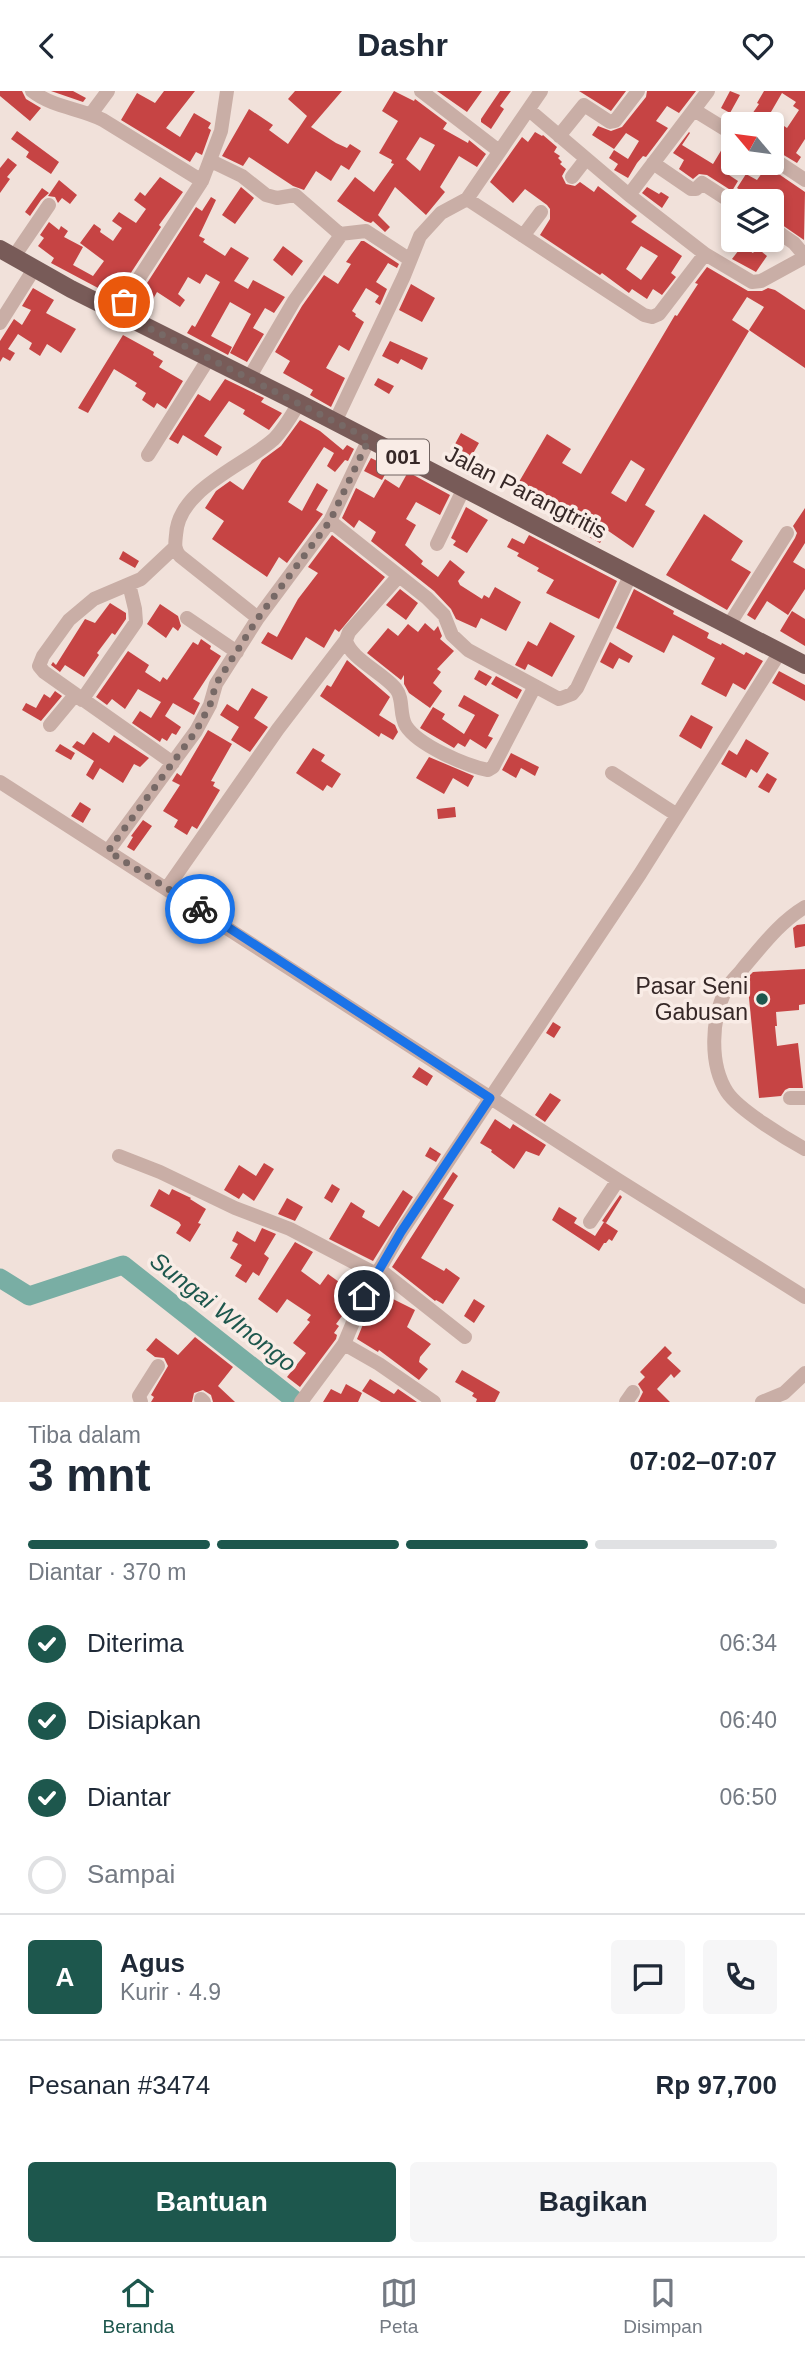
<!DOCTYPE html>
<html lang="id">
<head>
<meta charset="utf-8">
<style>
  body { margin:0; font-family:Arial,sans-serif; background:#f6f6f7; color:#1f2937; height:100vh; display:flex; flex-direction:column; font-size:26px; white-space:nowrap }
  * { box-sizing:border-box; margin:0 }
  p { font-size:23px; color:#747a83 }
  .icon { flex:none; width:38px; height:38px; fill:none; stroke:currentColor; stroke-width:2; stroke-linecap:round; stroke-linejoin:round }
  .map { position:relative; height:1311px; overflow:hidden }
  .drawer { display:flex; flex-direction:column; background:#fff; flex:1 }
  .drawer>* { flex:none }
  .needle { width:46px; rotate:299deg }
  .fabs { position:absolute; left:721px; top:21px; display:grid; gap:14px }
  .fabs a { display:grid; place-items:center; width:63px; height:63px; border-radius:7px; background:#fff; box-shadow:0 4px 10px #0003; font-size:35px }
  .pin { position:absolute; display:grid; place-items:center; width:60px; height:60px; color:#fff; margin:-30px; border:4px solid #fff; border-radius:50%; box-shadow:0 2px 7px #0007 }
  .courier { position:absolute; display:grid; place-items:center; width:70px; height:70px; margin:-35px; border:5px solid #1a73e8; border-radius:50%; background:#fff; color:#222; box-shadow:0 2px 9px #0007 }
  .summary em { font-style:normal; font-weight:700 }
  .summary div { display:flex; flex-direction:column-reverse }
  .summary { display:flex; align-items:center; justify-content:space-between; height:119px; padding:0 28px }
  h1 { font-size:46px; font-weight:700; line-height:52px }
  .bar { display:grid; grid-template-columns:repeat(4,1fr); gap:10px 7px; align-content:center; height:84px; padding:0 28px }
  .bar i { height:9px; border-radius:5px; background:#e0e1e3 }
  .bar .selected { background:#1d574d }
  .bar p { grid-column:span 4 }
  .line { display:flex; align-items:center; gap:18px; padding:0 28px; border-top:2px solid #e0e1e3 }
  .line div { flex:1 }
  .round { display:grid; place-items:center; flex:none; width:74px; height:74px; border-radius:7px; background:#f6f6f7 }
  ol { padding:0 28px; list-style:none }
  li { display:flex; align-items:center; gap:21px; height:77px }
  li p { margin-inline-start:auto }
  li .icon { padding:7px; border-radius:50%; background:#1d574d; color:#fff; stroke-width:4 }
  li:last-child { color:#747a83 }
  li i { width:38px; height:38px; border:4px solid #e0e1e3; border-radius:50% }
  .cta { display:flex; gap:14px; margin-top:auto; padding:14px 28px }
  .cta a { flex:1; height:80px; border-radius:7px; background:#1d574d; color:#fff; font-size:28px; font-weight:700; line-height:80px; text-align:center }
  .cta a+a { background:#f6f6f7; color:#1f2937 }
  header { display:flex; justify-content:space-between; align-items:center; height:91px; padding:0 28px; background:#fff; font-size:32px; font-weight:700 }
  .dock { display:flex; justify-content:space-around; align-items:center; height:98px; border-top:2px solid #e0e1e3; background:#fff; font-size:19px; color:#747a83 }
  .dock a { display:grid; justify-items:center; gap:4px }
  .dock .selected { color:#1d574d }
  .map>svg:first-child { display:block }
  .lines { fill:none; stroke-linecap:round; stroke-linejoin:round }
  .river { stroke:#79aea4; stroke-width:19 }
  .building { fill:#c64444; fill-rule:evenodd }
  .minor { stroke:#c9aea6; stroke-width:14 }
  .major { stroke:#785b58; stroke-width:18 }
  .done { stroke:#776966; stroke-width:7; stroke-dasharray:0 12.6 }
  .route { stroke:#1a73e8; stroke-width:9 }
  .poi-dot { fill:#1d574d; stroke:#f9ece6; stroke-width:2.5 }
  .labels { text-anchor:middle; stroke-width:7; stroke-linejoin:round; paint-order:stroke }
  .shield { fill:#f9ece6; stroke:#706360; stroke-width:2 }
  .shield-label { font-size:21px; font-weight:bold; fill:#362827 }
  .street-label { font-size:23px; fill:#362827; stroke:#f9ece6 }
  .poi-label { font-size:23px; fill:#362827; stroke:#f9ece6; text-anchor:end }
  .water-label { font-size:24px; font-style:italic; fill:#1d574d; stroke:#f9ece6 }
</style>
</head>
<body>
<header><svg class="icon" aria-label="back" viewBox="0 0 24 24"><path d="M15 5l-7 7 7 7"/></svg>Dashr<svg class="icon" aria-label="heart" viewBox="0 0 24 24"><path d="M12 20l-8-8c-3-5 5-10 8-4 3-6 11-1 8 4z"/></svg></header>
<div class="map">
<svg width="805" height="1311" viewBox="0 0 805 1311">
  <rect width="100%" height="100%" fill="#f1e1da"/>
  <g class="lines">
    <path class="river" d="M0 1187 29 1205 123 1174 297 1311"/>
  </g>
  <path class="building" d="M0 0H22L26 8 41 17 30 30 0 5Z
    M51 0H73L86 7 83 11Z
    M164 0H195L166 37 180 46 194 22 211 32 208 37 211 39 202 64 196 61 190 71 121 29 137 2 155 12Z
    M295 0H342L311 36 336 52 347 57 350 53 361 60 349 79 341 74 331 90 316 80 304 99 293 95 249 66 243 75 222 65 249 18 273 34 269 39 288 53 307 25 288 8Z
    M394 0 414 10 415 8 447 32 443 38 468 52 469 49 486 63 477 76 459 65 440 96 445 101 426 124 395 96 378 124 390 136 385 141 373 130 371 132 365 130 337 110 355 86 374 101 394 73 391 72 392 69 379 62 398 30 382 20ZM420 46 435 54 420 80 406 68Z
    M437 0H482L467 21Z
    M500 0H511L500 15 504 18 491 38 481 31V28Z
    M579 0H626L611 20Z
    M647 0H696L679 22 667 15 656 30 668 37 646 66 643 65 637 72 628 87 614 79 618 73 609 67 614 59 628 68 639 50 626 42 614 58 592 44 598 35 611 40 622 36 646 6Z
    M730 0 740 4 730 22 721 17Z
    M764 0H805V48L796 62 801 66 797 72 772 57V45L781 33 787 37 799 19 793 15 796 11 782 2 764 33H745L759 13 757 12Z
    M17 40 59 71 51 83 26 66 29 61 11 48Z
    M535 41 542 45 543 44 557 56 554 61 560 65 558 67 562 71 560 73 566 78 562 85 566 93 575 95 580 91 594 101 598 95 637 125 631 131 682 165 671 182 676 186 662 204 653 198 647 208 632 198 629 202 602 182 600 184 540 144 550 128V118L547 114 525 98 513 112 490 91 522 46 528 51ZM641 155 658 165 641 189 626 178Z
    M689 41 690 42 682 54 713 73 725 53 733 57V69L726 82 738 90 732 100 707 84 699 83 693 88 679 78 684 69 673 62Z
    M8 67 17 74 7 86 10 88 0 102V77Z
    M767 75 805 101 804 149 772 127V110H758L737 97 746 83 757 89Z
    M160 86 183 101 159 134 161 136 115 206 51 172 54 167 38 155 44 147 40 144 49 131 59 139 61 135 68 140 64 146 83 156 73 174 93 185 104 170 80 152 94 133 101 138 100 141 113 150 122 137 112 130 119 121 136 132 146 118 134 109 140 101 145 105Z
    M59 89 77 104 70 113 62 107 58 112 55 106 48 105Z
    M241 96 254 107 235 133 222 124Z
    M647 96 659 103 661 101 669 106 662 117 642 102Z
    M42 97 49 102 41 109 30 125 25 121Z
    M211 106 216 109 199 145 205 148 203 151 225 165 231 156 249 167 234 190 248 198 253 189 285 206 274 222 265 217 253 237 264 243 247 271 230 262 251 223 230 211 211 245 232 256 228 264 187 242 192 234 195 236 220 191 206 183 200 193 188 186 178 203 185 209 180 216 157 201 152 210 140 203 196 116 202 120Z
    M361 150H364L399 173 397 177 388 172 376 191 387 198 380 214 375 211 379 205 366 197 352 220 356 223 355 225 364 231 349 260 339 254 326 277 345 287 331 316 310 304 313 299 283 282 290 270 275 261 302 215 324 184 338 193 351 173 346 171Z
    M283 155 303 170 292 185 273 169Z
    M742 155 753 162 757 157 767 165 756 181 732 168Z
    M707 176 748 200H762L768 197 775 199 805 219V277L749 239 764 216 747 206 732 229 749 240 645 414 655 420 633 457 607 439 600 452 555 427 556 425 540 415 542 412 516 396 547 343 571 358 562 372 581 383 675 224 677 225 698 193 695 192ZM631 369 645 378 626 411 611 402Z
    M411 193 435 207 422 231 399 219Z
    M33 197 54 209 46 222 76 238 61 262 47 253 40 265 29 258 32 252 18 243 8 258 15 262 10 270 3 266 0 271V250L14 228 22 234 31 219 22 215Z
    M123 244 154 261 153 264 163 270 159 276 183 290 166 318 157 312 154 317 142 309 146 302 135 295 137 292 114 278 88 322 78 317Z
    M390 250 428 267 422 279 401 268 398 273 382 265Z
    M378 287 394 295 389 303 374 294Z
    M225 288 264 307 261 311 282 322 269 339 243 323 245 319 229 310 204 345 222 356 217 365 183 344 178 353 169 348 198 303 210 310Z
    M300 329 320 340 343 359 347 354 354 358 348 370 345 369 335 381 327 375 334 362 324 356 288 411 302 420 317 392 328 399 316 419 323 423 287 472 279 466 267 486 212 448 224 430 205 417 216 400 230 390 243 399 262 369 281 355Z
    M461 342 479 352 471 366 460 359 462 356 455 353Z
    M371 367 389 376 382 389 364 380Z
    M408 381 450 404 440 424 416 411 406 428 416 434 405 454 423 470 421 473 438 486 450 469 465 481 458 490 460 494 482 508 484 504 489 507 495 496 521 511 506 540 481 527 476 537 456 528 451 518 434 500 371 450 376 441 359 429 354 437 342 427 356 397 374 407 385 388 399 397Z
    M466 416 488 429 467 462 453 454 456 450 451 447Z
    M805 417V452L793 471 805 478V498L788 524 767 510 755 529 747 524 795 447 797 442 793 435Z
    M704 423 743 450 731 469 751 481 727 519 666 484Z
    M332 444 385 486 339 541 335 538 324 557 306 546 292 569 261 552 268 541 277 546 298 508 318 482 308 476Z
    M529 444 617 490 599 528 546 502 554 489 537 480 539 477 517 465 519 462 507 456 512 447 524 453Z
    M123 460 139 470 135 477 119 468Z
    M400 498 418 512 406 529 386 514Z
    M634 498 674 520 673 523 709 542 707 547 721 554 722 552 744 564 746 561 763 570 745 599 733 592 726 606 701 593 715 567 673 544 664 562 616 537Z
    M110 512 126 522V528L115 544 112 542 97 562 99 564 84 586 65 574 60 581 51 574 53 571 56 574 85 528 95 532Z
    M160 513 178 525 181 535 178 540 173 536 166 547 147 533Z
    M792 520 805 528V555L780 540Z
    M550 531 575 545 552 586 528 573 525 579 515 574 528 550 537 555Z
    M425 532 434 540 438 535 442 545 440 548 454 560 437 578 441 581 433 592 442 600 430 617 409 602 404 593V584L401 589 367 562 388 537 398 545 408 533 418 541Z
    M201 548 211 555 210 558 221 565 193 608 200 612 194 624 173 612 165 625 181 636 176 644 172 642 167 650 162 647 160 651 132 632 140 620 151 627 161 611 138 598 125 618 112 608 107 614 96 606 128 560 149 574 145 581 160 591 163 586 167 589 193 551 198 554Z
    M610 551 633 565 629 572 619 567 613 578 600 571Z
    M347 569 390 606 379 624 395 634 398 641 393 649 381 642 379 646 320 605 327 594 331 596Z
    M479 579 492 586 486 595 474 588Z
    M779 580 805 594V610L772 592Z
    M496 585 522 599 517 608 491 593Z
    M252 597 268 606 254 627 268 636 250 661 231 649 239 636 220 624 227 613 238 620Z
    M55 600 62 605 41 630 22 619 26 612 36 617 44 603 50 607Z
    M464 604 499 624 488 645 493 647 486 658 470 648 465 656 458 652 454 657 420 637 433 616 445 623 442 628 464 643 475 624 458 615Z
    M691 624 713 636 701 658 679 645Z
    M208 639 232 653 211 690 215 691 213 695 220 699 197 738 192 735 187 744 174 736 178 729 163 720 180 694 172 690 177 682 181 685Z
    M93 641 109 652 114 644 149 667 140 676 134 673 123 692 100 677 93 689 86 684 94 670 72 656 77 650 84 654Z
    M746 648 769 662 757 682 751 678 746 687 721 673 729 659 737 664Z
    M60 653 75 662 71 669 55 660Z
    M313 657 325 664 321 670 341 683 332 697 327 694 323 700 296 682Z
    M511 662 539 676 535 685 521 677 516 687 502 679Z
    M429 666 474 685 468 696 453 687 444 703 416 687Z
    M767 682 777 688 769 702 758 696Z
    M80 711 91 718 83 732 71 725Z
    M455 716 456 726 438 728 437 718Z
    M143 729 152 735 134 760 127 756 133 746 131 745Z
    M805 833V855L795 857 793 837 797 834Z
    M805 878V913L799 914V919L776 921 777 935H775L777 955 798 952 803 997H789L785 999 781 1005 759 1007 747 887 753 881Z
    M553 931 561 936 554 947 546 942Z
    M419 976 433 985 427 995 412 986Z
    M550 1002 561 1009 545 1031 535 1024Z
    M495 1028 510 1038 513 1033 546 1054 539 1065 526 1060 514 1078 491 1061 492 1059 480 1052Z
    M430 1056 441 1063 436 1071 425 1065Z
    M264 1072 274 1078 254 1110 243 1102 239 1108 224 1099 239 1074 256 1085Z
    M453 1081 458 1085 443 1108 454 1114 421 1167 444 1180 446 1177 460 1187 443 1213 436 1209 435 1210 392 1176Z
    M332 1093 340 1098 332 1112 324 1107Z
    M159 1098 169 1104 172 1098 191 1107 190 1108 206 1118 198 1132 201 1133 190 1151 176 1142 181 1134 179 1131 150 1115Z
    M403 1099 413 1106 373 1170 329 1148 351 1111 365 1120 362 1126 379 1136Z
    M620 1104 622 1106 606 1132 602 1130Z
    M287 1107 303 1116 295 1130 278 1123Z
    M559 1116 577 1127 574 1132 595 1145 604 1131 618 1140 612 1150 609 1148 606 1152H604L599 1160 552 1129Z
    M262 1137 276 1143 264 1163 269 1167 259 1185 253 1181 246 1192 235 1185 242 1174 230 1167 238 1153 232 1150 237 1140 255 1151Z
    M295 1151 313 1161 301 1180 320 1194 328 1183 346 1196 354 1182 363 1187 341 1218 345 1221 336 1233 339 1235 334 1242 337 1244 336 1248 300 1296 287 1286 306 1262 293 1252 310 1231 307 1229 311 1224 287 1208 277 1222 258 1208Z
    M382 1193 391 1200 387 1205 415 1219 407 1236 431 1253 420 1266 419 1271 428 1278 419 1289 379 1259 378 1261 357 1248 373 1209Z
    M474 1208 485 1215 474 1232 464 1225Z
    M195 1246 233 1276 218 1295 235 1311H213L211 1304 203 1299 194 1302 192 1311H151L154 1306 151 1304 168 1275 164 1267 155 1266 146 1259 156 1247 178 1264Z
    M665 1255 672 1262 667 1267 681 1280 674 1287 671 1283 657 1298 670 1311H638L643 1301 638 1293 645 1286 640 1281Z
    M462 1279 500 1301 495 1311H476L477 1308 472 1305 474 1302 455 1291Z
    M370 1288 394 1303 398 1298 417 1311H381L362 1300Z
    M346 1293 362 1302 358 1311H323L331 1298 341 1303Z"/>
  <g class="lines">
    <path class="minor" d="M32 0C54 17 80 17 103 29L202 90
      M421 0 499 60
      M529 19 629 104 708 0
      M694 19 733 43
      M91 23 108 0
      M559 45 584 14 610 31 615 30 638 0
      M772 67 805 89
      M211 70 242 85 266 104 277 107 295 104 341 144 294 210 249 287
      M653 72 691 98H696L702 92 733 112
      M572 86 586 68
      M629 104 705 163 752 191 761 190 805 166
      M467 108 644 224 652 226 659 223 705 163
      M772 137 794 152 805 165
      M340 143 366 140 409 168
      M523 145 541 121
      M13 167 49 114
      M117 221 202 90 221 40 227 0
      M0 232 34 178
      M335 331 404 185 420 145 441 122 467 108 541 0
      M148 364 209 267
      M330 430 427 507 444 524 452 544 468 559 559 608 572 603 577 597 631 483
      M437 453 464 397
      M398 486 349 541 346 549C349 567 385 583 396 598 404 608 399 624 406 635 418 654 466 675 488 679L493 676 535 595
      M187 527 237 561
      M258 527 180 465C174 458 175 453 176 444 178 398 244 375 274 348 284 338 292 324 299 312
      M729 534 787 442
      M82 609 136 531 135 518 129 493
      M50 634 75 604
      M173 672 44 581 39 575 43 565 69 529 94 508 141 488 175 456
      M612 682 677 724
      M0 691 618 1089 805 1206
      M108 760 196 640 210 614 216 593 258 527 330 430 369 348
      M167 797 278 638 346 549
      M805 816C780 831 763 854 744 876 739 883 731 890 727 897 711 926 709 973 727 1001 739 1019 785 1047 805 1058
      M790 1007H805
      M119 1065 160 1081 235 1117 290 1138 376 1183
      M590 1131 618 1089
      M379 1178 465 1246
      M344 1253 379 1273 434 1311
      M201 1308 204 1311
      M141 1311 139 1305 158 1275
      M301 1311 344 1253 364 1205 401 1141 640 783 780 561
      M626 1311 633 1301
      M762 1311 784 1302 805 1282"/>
    <path class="major" d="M0 158 71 198 299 312 805 574"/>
  </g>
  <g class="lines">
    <path class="done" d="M124 211 117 221 369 348 330 430 258 527 216 593 210 614 196 640 108 760 200 818"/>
    <path class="route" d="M200 818 490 1007 401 1141 364 1205"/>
  </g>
  <circle class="poi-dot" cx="762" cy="908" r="7"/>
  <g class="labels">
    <rect class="shield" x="377" y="348.5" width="52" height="35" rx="5"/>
    <g class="shield-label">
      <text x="403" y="373">001</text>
    </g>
    <g class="street-label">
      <text transform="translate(526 401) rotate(27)" y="8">Jalan Parangtritis</text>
    </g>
    <g class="poi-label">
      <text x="748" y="903">Pasar Seni<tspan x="748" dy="26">Gabusan</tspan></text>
    </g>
    <g class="water-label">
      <text transform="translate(223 1221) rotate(38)" y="8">Sungai WInongo</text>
    </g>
  </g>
</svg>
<div class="fabs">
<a><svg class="needle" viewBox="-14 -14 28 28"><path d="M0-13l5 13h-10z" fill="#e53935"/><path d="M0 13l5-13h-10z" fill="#747a83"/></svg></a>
<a><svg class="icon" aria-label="layers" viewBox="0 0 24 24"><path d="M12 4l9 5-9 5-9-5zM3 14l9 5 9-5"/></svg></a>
</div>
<div class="pin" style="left:124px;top:211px;background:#ea580c"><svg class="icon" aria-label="bag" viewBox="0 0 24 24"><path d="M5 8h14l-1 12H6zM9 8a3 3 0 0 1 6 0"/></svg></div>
<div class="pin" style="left:364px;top:1205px;background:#1f2937"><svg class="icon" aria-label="home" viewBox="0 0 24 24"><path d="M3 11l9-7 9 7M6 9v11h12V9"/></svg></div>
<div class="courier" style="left:200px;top:818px"><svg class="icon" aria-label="bike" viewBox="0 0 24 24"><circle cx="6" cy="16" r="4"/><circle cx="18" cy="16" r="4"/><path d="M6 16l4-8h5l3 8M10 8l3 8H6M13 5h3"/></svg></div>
</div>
<section class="drawer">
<div class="summary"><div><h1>3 mnt</h1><p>Tiba dalam</p></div><em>07:02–07:07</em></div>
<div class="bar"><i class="selected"></i><i class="selected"></i><i class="selected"></i><i></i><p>Diantar · 370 m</p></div>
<ol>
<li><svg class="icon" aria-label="check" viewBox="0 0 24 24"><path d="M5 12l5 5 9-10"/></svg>Diterima<p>06:34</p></li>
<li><svg class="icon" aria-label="check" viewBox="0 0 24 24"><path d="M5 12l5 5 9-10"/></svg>Disiapkan<p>06:40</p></li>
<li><svg class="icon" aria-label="check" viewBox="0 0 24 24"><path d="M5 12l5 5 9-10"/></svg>Diantar<p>06:50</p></li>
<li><i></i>Sampai</li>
</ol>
<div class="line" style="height:126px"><b class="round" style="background:#1d574d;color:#fff">A</b><div><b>Agus</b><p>Kurir · 4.9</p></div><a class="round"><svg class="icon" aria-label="chat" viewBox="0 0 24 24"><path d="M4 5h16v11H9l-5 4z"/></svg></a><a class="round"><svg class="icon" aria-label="phone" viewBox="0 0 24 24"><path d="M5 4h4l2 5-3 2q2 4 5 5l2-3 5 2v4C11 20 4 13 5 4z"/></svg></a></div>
<div class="line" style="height:91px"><div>Pesanan #3474</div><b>Rp 97,700</b></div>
<div class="cta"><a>Bantuan</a><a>Bagikan</a></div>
</section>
<nav class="dock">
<a class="selected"><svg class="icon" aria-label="home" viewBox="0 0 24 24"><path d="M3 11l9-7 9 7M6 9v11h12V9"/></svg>Beranda</a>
<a><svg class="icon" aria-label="map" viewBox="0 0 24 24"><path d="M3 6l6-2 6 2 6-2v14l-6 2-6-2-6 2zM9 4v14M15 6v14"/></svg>Peta</a>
<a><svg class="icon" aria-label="saved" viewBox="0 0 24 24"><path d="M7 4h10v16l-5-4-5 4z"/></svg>Disimpan</a>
</nav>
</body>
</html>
